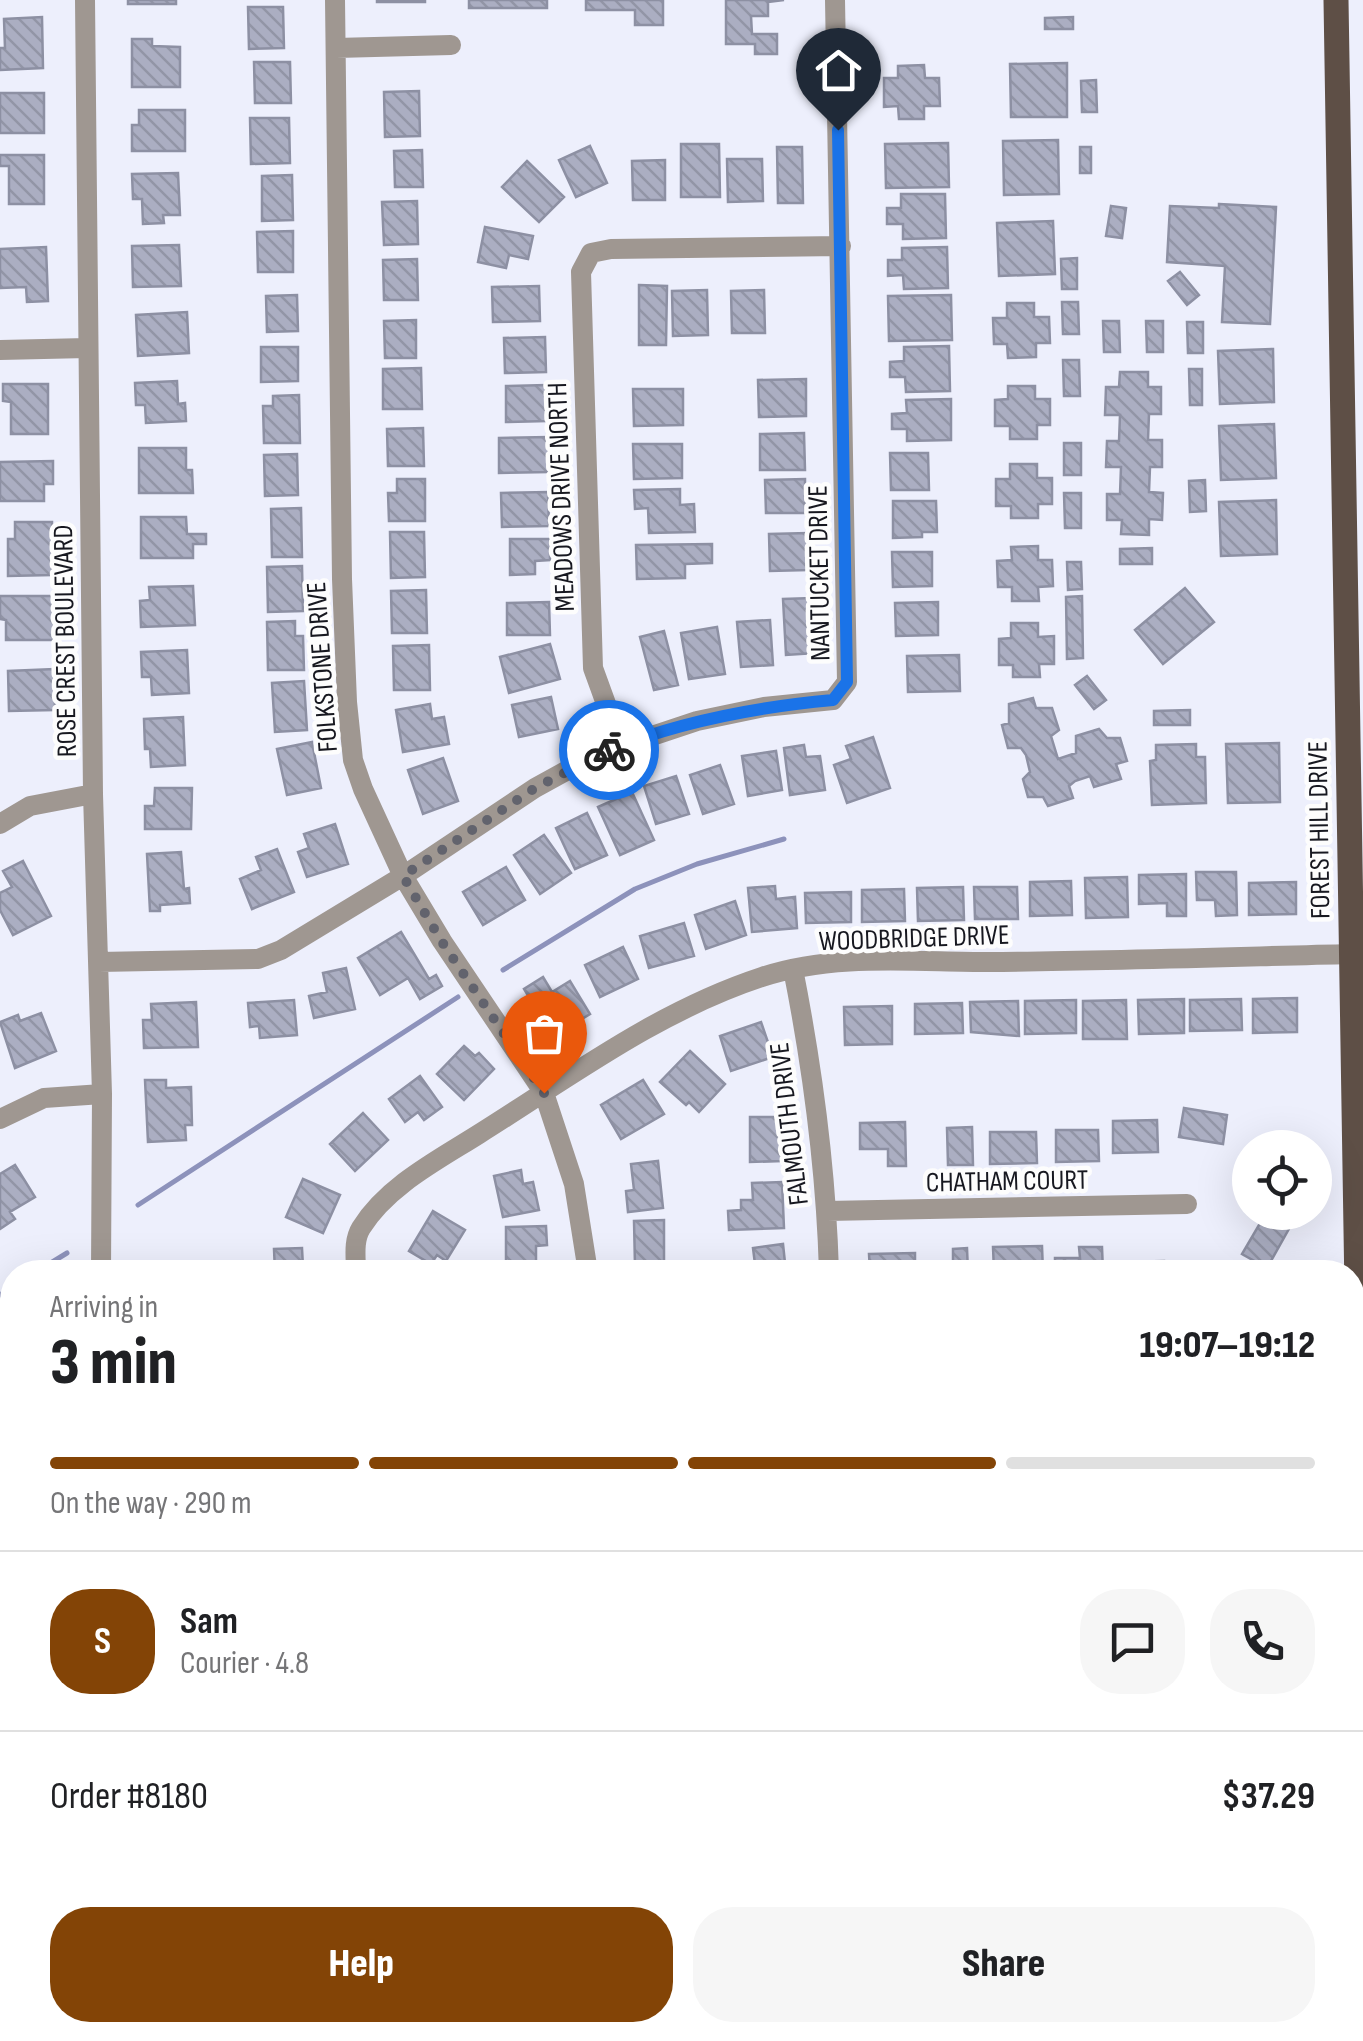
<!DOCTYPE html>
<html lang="en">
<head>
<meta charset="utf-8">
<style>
  body { margin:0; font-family:"Sofia Sans Condensed",sans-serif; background:#f6f6f6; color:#202124; height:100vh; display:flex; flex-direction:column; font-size:38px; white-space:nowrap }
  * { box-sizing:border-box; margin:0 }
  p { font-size:32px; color:#757577 }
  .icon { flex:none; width:55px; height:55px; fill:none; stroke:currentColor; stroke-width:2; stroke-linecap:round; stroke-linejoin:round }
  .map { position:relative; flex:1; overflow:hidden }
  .side { position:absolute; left:0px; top:1260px; width:1365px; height:782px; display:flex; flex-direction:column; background:#fff; border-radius:40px 40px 0 0; box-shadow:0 10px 40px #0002 }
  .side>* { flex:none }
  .buttons { position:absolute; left:1232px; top:1130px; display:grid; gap:20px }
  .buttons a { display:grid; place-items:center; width:100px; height:100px; border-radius:50%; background:#fff; box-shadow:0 10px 40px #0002; font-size:50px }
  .pin { position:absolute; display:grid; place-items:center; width:85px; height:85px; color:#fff; margin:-102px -42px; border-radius:50% 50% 50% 0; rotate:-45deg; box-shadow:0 0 10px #0007 }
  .pin .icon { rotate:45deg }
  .courier { position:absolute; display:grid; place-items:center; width:100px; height:100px; margin:-50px; border:8px solid #1a73e8; border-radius:50%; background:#fff; color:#222; box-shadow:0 2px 12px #0007 }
  .head em { font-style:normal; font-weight:800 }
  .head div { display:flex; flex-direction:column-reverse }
  .head { display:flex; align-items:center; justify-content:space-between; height:170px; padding:0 50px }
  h1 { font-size:65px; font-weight:800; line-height:75px }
  .bar { display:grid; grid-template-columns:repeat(4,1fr); gap:15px 10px; align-content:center; height:120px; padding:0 50px }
  .bar i { height:12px; border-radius:8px; background:#e0e0e0 }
  .bar .active { background:#834406 }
  .bar p { grid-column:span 4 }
  .line { display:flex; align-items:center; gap:25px; padding:0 50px; border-top:2px solid #e0e0e0 }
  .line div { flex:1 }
  .round { display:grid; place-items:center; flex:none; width:105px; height:105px; border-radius:40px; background:#f6f6f6 }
  .action { display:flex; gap:20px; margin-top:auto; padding:20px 50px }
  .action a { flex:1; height:115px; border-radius:40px; background:#834406; color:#fff; font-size:40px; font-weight:800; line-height:115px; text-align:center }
  .action a+a { background:#f6f6f6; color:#202124 }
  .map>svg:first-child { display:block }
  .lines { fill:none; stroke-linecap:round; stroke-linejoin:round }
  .stream { stroke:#8d92bb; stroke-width:5 }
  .building { fill:url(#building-back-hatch); stroke:#8d90a3; stroke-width:2.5 }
  .minor { stroke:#9f9791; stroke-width:20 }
  .major { stroke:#5e4f46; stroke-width:25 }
  .done { stroke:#62636d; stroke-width:10; stroke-dasharray:0 18 }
  .route { stroke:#1a73e8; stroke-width:12 }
  .labels { text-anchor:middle; stroke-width:9; stroke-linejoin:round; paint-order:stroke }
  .street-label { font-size:28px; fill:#171820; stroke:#fdfdfd }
</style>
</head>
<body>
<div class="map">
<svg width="1363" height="2041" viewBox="0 0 1363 2041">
  <defs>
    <pattern id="building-back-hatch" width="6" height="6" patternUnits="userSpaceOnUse" patternTransform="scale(2.5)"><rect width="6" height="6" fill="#abaec2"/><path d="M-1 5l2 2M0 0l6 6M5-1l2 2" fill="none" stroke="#9295a6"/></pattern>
  </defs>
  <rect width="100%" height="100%" fill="#edeffc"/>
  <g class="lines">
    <path class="stream" d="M503 970 635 889 697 864 784 839
      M138 1205 458 997
      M36 1272 67 1253
      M0 1295 12 1287"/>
  </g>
  <path class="building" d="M128 0H176V4H128Z
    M377 0H425V2H377Z
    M469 0H547V8H469Z
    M586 0H663V25H635V10H586Z
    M726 0H784L768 2V16H751L752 34H777V54H755V44H726Z
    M248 7H283L284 48 249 49Z
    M42 17 43 68 0 70V48H5L4 19Z
    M1073 17V29H1045V18Z
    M132 39H152V46L180 47V87H132Z
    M254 62H290L291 103H255Z
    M1067 63V117H1011L1010 64Z
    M924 65 925 78H939L940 106H924V119H899L898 106 884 107V78H898V66Z
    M1096 80 1097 112H1082L1081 81Z
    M419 91 420 136 385 137 384 92Z
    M0 93H44V133H0Z
    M139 110H185V151H132V125H139Z
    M250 118H289L290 163 251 164Z
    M1058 140 1059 194 1004 195 1003 141Z
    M948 143 949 187 886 188 885 144Z
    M681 144H719L720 197H681Z
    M590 146 607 183 576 197 559 160Z
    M777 147H802L803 203H778Z
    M1080 147H1091V173H1080Z
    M422 150 423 187H395L394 151Z
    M0 155H44V204H9V166H0Z
    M727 159H762L763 201 728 202Z
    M665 160V200H633L632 161Z
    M527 161 564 197 539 222 502 187Z
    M178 173 180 215H163L164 223 143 224 142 199H133L132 174Z
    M292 175 293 220 262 221V176Z
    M901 194H945L946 238 903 239V224H887V208H901Z
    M417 201 418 244 384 245 382 202Z
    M1219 204 1276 207 1270 324 1222 322 1225 266 1167 262 1170 206 1219 208Z
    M1111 206 1126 208 1122 238 1106 236Z
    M1053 221 1055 274 999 276 997 223Z
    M485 227 533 236 528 259 509 255 506 268 478 262Z
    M293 231V272H258L257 232Z
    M179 245 181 286 133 287 132 246Z
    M46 247 48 301 27 302 26 287 0 288V249Z
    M947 247 948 288 904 289 903 275 888 276V260H902V248Z
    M1077 258V289H1062L1061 259Z
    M417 259 418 300H384L383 260Z
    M1180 272 1199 295 1187 305 1168 281Z
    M639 285 667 286 666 345H639Z
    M539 286 540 321 493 322 492 287Z
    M707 290 708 335 673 336 672 291Z
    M764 290 765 333H732L731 291Z
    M297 295 298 331 267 332 266 296Z
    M951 295 952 340 889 341 888 296Z
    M1062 302H1078L1079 334H1063Z
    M1007 303H1034V317H1049L1050 343H1036V357L1008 358 1007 344H994L993 318H1007Z
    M187 312 189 353 138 356 136 315Z
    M416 320V358H385L384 321Z
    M1103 321H1119L1120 352H1104Z
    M1146 321H1163V352H1147Z
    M1187 322H1203V353H1188Z
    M545 337 546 372 505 373 504 338Z
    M949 346 950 391 906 392 905 377H890V362L904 361V347Z
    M261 347H298V381L261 382Z
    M1273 349 1274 402 1220 404 1218 351Z
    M1063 360H1079L1080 396H1064Z
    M421 368 422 409H383V369Z
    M1189 369H1202V405H1190Z
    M1120 372H1148V387H1161V414H1149L1148 440H1162V467H1150L1149 492 1163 493 1162 520 1149 519V535L1121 534 1122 520H1107V494H1120L1121 467H1106L1107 441H1119L1120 415H1105L1106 387H1119Z
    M806 379V416L759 417 758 380Z
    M177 381 178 404 185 403 186 421 146 423 145 405H136L135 383Z
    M3 384H48V434H11V402L3 401Z
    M546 385 547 421 506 422V386Z
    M1008 386H1035V399H1050V425H1037V439H1010V426H995V400L1008 399Z
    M633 389H683V425L634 426Z
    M299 395 300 443H264L263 406H273V396Z
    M951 399V440L907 441V429H892V414L907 413 906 400Z
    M1274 424 1276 478 1221 480 1219 426Z
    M423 428 424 466H388L387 429Z
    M804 433 805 470H760V434Z
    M548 437 549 472 499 473V438Z
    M1064 443H1081V475H1064Z
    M633 444H682V478L634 479Z
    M139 448H186V470H192L193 493H139Z
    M890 453H928L929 490H891Z
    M297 454 298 495 265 496 264 455Z
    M53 461V484H44V501H0V462Z
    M1010 464H1037V478H1052V504H1038V518H1011V506H996V479H1010Z
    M397 479H425V521H389L388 493H397Z
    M805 479V513H766L765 480Z
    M1205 480 1206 511 1190 512 1189 481Z
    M680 489V505L694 504 695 532 649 533 648 508 635 509 634 490Z
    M548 492 549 526 502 527 501 493Z
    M1064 493H1081V528H1065Z
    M1276 500 1277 554 1221 556 1219 502Z
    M893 501H936L937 532H922V537L893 538Z
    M301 508 302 557H272L271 509Z
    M141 517H186L187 534H206V544H193V558H141Z
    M15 522H52V575L8 576V539H15Z
    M390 532H424L425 577 391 578Z
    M808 533V570L770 571 769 534Z
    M510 539H550V560L535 561V574L510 575Z
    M712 544V563L685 564V578L637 579 636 545Z
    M1038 546V560H1052L1053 586 1038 587 1039 601H1012V587H998L997 561 1012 560 1011 547Z
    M1152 548V564H1120V549Z
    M892 552H932V586L893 587Z
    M1067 562H1081L1082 589 1068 590Z
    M302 566 303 611 268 612 267 567Z
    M193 586 195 625 141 627 140 601 150 600 149 587Z
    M1185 588 1214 622 1163 664 1135 630Z
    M426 590 427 633H392L391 591Z
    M0 596H55V640H6V620L0 619Z
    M1082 596 1083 658 1067 659 1066 597Z
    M812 598 815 653 786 655 783 599Z
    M549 602 550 635H507V603Z
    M938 602V635L896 636 895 603Z
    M770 620 773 665 741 667 737 622Z
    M295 621V636H303L304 670H268L267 622Z
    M1011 623H1038V637L1054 636V664H1039L1040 677H1013V665H999V639L1011 638Z
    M717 627 725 674 689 679 681 633Z
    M664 631 678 685 654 690 640 637Z
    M550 644 560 679 509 693 500 657Z
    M429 645 430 690H394L393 646Z
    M187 650 189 693 152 695 151 677H142L141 652Z
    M959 655 960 691 908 692 907 656Z
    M54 669 55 710 9 711 8 671Z
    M1087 676 1106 700 1094 709 1075 685Z
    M304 681 307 730 275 732 272 683Z
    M551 697 558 729 519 737 512 705Z
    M1033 698 1036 708H1052L1059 730 1051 736 1058 759 1076 753V736L1099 729 1107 738H1120L1127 761 1116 764 1121 779 1094 787 1090 776 1075 781 1069 786 1073 798 1048 806 1043 797H1028L1023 779 1030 772 1026 755 1021 748H1008L1002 725 1009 723V704Z
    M430 704 432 719 444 717 449 744 403 752 396 710Z
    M1190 710V725H1154V711Z
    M183 717 185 765 151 767 150 749H145L144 719Z
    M873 737 890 788 847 803 834 765 851 759 846 746Z
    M312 742 321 788 287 795 277 749Z
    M1279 743 1280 802 1228 803 1226 744Z
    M1196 744V757H1205L1206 803 1152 805 1150 761 1156 760V745Z
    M804 745 806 757 820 756 825 790 790 795 784 748Z
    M776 751 782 790 748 796 742 756Z
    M443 758 458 801 423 814 408 770Z
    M720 765 734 804 703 814 690 775Z
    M676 776 689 814 656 824 644 786Z
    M155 788H192L191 829H145V806H154Z
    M632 792 654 840 620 855 598 807Z
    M587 813 607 855 575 869 556 828Z
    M335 824 348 864 307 877 298 852 309 848 304 834Z
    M544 835 571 873 540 894 514 855Z
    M277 849 294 892 252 909 240 879 261 870 256 857Z
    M181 852 184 889 189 888 190 903 160 905V911H150L147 854Z
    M23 861 51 916 13 935 0 910V893L12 887 3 871Z
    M506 867 525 900 483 925 463 892Z
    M1196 872H1236L1237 915 1216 916 1215 900H1197Z
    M1186 874V916H1167V903L1139 904V875Z
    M1127 877 1128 917 1086 918 1085 878Z
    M1071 881 1072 915 1030 916V882Z
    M1296 882V914L1249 915V883Z
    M775 886 776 899 795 897 797 928 752 932 748 888Z
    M963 887 964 920 918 921 917 888Z
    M974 887H1017L1018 919H975Z
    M904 889 905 921 862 922V890Z
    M851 892V922L806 923 805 893Z
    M735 901 746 935 706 949 695 915Z
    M684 923 694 956 649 968 640 936Z
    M401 932 429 979 436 975 442 986 420 999 408 978 380 995 358 958Z
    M623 947 638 979 600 997 585 965Z
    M346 968 355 1009 314 1018 309 996 327 992 323 973Z
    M543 977 552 992 570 981 590 1014 553 1037 524 989Z
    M1297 998V1032L1253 1033V999Z
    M1184 999V1033L1139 1034 1138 1000Z
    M1241 999 1242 1030 1190 1031V1000Z
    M294 1000 297 1035 260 1038 259 1026 250 1027 248 1003Z
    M1076 1000V1033L1025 1034V1001Z
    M1126 1000 1127 1039H1083V1001Z
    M1018 1001 1019 1036 971 1032 970 1002Z
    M196 1002 198 1047 144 1048 143 1020H152L151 1004Z
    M962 1003 963 1033 915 1034V1004Z
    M892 1006V1044L845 1045 844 1007Z
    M41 1013 56 1051 15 1068 0 1022 18 1015 20 1021Z
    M761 1022 773 1057 731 1071 720 1036Z
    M464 1046 475 1056 479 1053 494 1069 464 1100 437 1074Z
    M690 1051 725 1084 699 1112 689 1102 686 1105 660 1082Z
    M420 1076 442 1107 424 1120 418 1112 405 1122 389 1099Z
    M145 1080H166V1088L191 1087 192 1125H185L186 1140 148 1142Z
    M643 1080 664 1114 621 1139 601 1105Z
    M1184 1108 1227 1115 1223 1144 1179 1137Z
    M363 1113 388 1140 355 1171 330 1144Z
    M750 1117H782V1161L750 1162Z
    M1157 1120 1158 1152 1113 1153V1121Z
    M905 1122 906 1166H888V1149H860V1123Z
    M972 1127 973 1165H948L947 1128Z
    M1056 1130H1098L1099 1161 1056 1162Z
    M990 1132H1036L1037 1163 990 1164Z
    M1295 1138 1298 1148H1263Z
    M658 1161 663 1208 628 1212 626 1191 634 1190 631 1164Z
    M15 1165 35 1197 10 1212 15 1219 0 1229V1174Z
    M521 1170 523 1184 533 1182 539 1210 503 1217 494 1176Z
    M303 1179 340 1195 323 1233 286 1217Z
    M782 1182 784 1228 729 1230 728 1211 741 1210V1200H753L752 1183Z
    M433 1211 465 1230 446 1261 437 1255 431 1264 409 1251Z
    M1266 1213 1290 1227 1267 1268 1242 1254Z
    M664 1220V1265L635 1266 634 1221Z
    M546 1226 547 1245 536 1246V1268L506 1269V1227Z
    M783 1244 786 1272H756L753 1248Z
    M1042 1246 1043 1272H994L993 1247Z
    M1079 1247H1102L1103 1272H1055V1258H1080Z
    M302 1248 303 1267H317V1272H275L274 1249Z
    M967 1248 968 1272H928V1262H953V1249Z
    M915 1253V1272H870L869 1254Z
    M1164 1261V1272H1120V1262Z
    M1223 1265 1224 1272H1181V1269Z
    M165 2030H208V2041H165Z
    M263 2030H314L315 2041H263Z
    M325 2030H378V2041H325Z
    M392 2030H440V2041H392Z
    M457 2030H503V2041H457Z
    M580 2030H634V2041H580Z
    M643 2030H696V2041H643Z
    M707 2030H756L757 2041H707Z
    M776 2030H818L819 2041H776Z
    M833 2030H887V2041H833Z
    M894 2030H951V2041H894Z
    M961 2030H1012L1013 2041H961Z
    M1026 2030H1075V2041H1027Z
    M1096 2030H1143V2041H1096Z
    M1181 2030H1229V2041H1181Z
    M571 2031V2041H518V2032Z"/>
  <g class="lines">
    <path class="minor" d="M85 0 93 794 102 1094 101 1272
      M335 0 342 579 347 702 353 760 363 789 403 876 442 941 544 1093 574 1184 588 1272
      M336 48 451 45
      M0 350 87 348
      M621 745 593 668 581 272 591 253 611 249 841 246
      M0 824 30 806 93 794
      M99 962 258 959 281 950 403 876 535 788 595 755 697 721 764 707 833 700 847 682 835 0
      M793 969C813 1070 826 1170 829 1272
      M0 1119 44 1098 102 1094
      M827 1211 1187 1204
      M356 1272C356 1258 353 1241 361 1228 387 1186 438 1160 479 1134 570 1077 658 1011 762 977 834 953 913 962 988 962 1109 961 1230 957 1351 954
      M0 1460 12 1456
      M1352 1964H1363
      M121 2030 122 2041"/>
    <path class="major" d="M1336 0 1363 1660"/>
  </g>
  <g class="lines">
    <path class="done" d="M544 1093 442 942 403 876 535 788 609 750"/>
    <path class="route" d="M609 750C681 721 756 707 833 700L847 682 838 130"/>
  </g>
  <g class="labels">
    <g class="street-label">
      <text transform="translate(560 497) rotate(-92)" y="10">MEADOWS DRIVE NORTH</text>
      <text transform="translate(818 573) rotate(-91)" y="10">NANTUCKET DRIVE</text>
      <text transform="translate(64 641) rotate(-91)" y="10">ROSE CREST BOULEVARD</text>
      <text transform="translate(321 667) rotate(-94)" y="10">FOLKSTONE DRIVE</text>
      <text transform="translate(1318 830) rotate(-91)" y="10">FOREST HILL DRIVE</text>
      <text transform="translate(914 937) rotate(-2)" y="10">WOODBRIDGE DRIVE</text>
      <text transform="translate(788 1124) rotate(-97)" y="10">FALMOUTH DRIVE</text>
      <text transform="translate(1007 1180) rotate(-1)" y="10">CHATHAM COURT</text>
    </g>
  </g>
</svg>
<div class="buttons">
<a><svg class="icon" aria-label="locate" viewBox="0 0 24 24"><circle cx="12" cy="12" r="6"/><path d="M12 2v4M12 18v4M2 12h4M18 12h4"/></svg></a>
</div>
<div class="pin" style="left:544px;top:1093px;background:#ea580c"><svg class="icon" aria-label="bag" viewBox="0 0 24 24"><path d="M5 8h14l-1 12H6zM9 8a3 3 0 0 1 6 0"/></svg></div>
<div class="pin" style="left:838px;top:130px;background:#1f2937"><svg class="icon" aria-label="home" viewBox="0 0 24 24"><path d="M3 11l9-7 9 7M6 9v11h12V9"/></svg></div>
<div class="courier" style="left:609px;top:750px"><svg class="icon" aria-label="bike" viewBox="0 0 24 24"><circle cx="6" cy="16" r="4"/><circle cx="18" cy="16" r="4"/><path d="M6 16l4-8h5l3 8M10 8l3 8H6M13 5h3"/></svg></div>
<section class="side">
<div class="head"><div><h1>3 min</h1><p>Arriving in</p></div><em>19:07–19:12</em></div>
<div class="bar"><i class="active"></i><i class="active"></i><i class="active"></i><i></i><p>On the way · 290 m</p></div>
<div class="line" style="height:180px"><b class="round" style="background:#834406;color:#fff">S</b><div><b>Sam</b><p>Courier · 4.8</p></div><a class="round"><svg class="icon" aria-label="chat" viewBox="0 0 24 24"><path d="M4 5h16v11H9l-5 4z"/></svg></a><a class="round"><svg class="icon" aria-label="phone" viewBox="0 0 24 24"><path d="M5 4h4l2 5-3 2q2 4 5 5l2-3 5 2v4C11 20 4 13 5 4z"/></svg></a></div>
<div class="line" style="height:130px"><div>Order #8180</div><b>$37.29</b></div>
<div class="action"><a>Help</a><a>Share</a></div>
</section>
</div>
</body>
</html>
